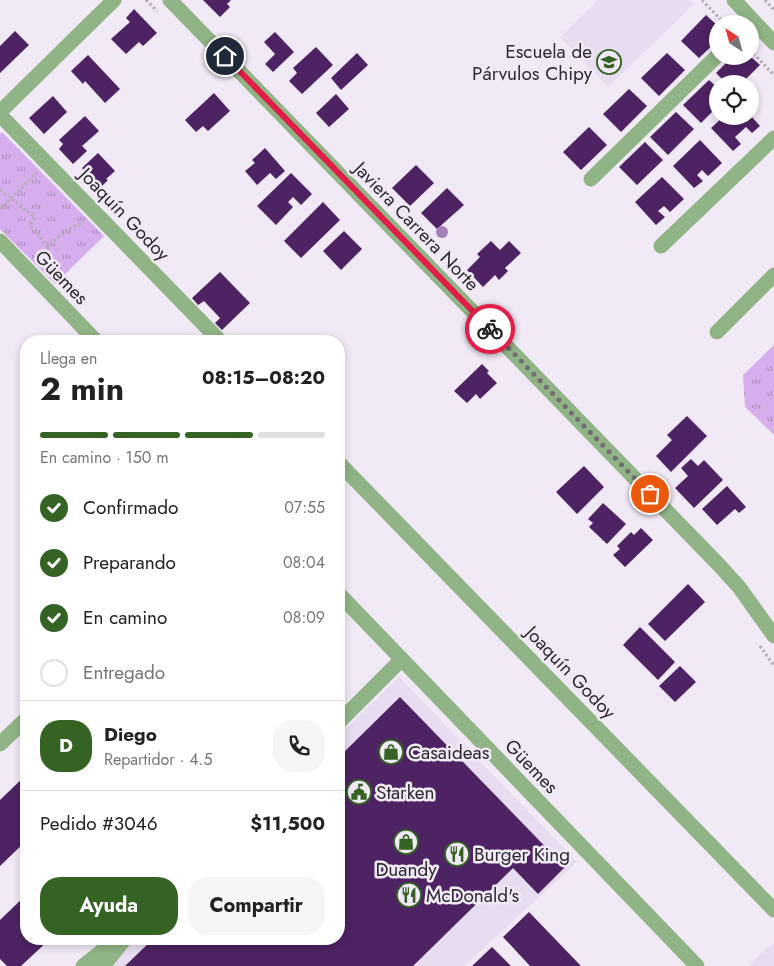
<!DOCTYPE html>
<html lang="es">
<head>
<meta charset="utf-8">
<style>
  body { margin:0; font-family:Jost,sans-serif; background:#f6f6f6; color:#222; height:100vh; display:flex; flex-direction:column; font-size:19px; white-space:nowrap }
  * { box-sizing:border-box; margin:0 }
  p { font-size:16px; color:#767676 }
  .icon { flex:none; width:28px; height:28px; fill:none; stroke:currentColor; stroke-width:2; stroke-linecap:round; stroke-linejoin:round }
  .map { position:relative; flex:1; overflow:hidden }
  .drawer { position:absolute; left:20px; top:335px; width:325px; height:610px; display:flex; flex-direction:column; background:#fff; border-radius:20px; box-shadow:0 2px 8px #0003 }
  .drawer>* { flex:none }
  .needle { width:32px; rotate:324deg }
  .buttons { position:absolute; left:709px; top:15px; display:grid; gap:10px }
  .buttons a { display:grid; place-items:center; width:50px; height:50px; border-radius:50%; background:#fff; box-shadow:0 2px 8px #0003; font-size:25px }
  .pin { position:absolute; display:grid; place-items:center; width:42px; height:42px; color:#fff; margin:-21px; border:2px solid #fff; border-radius:50%; box-shadow:0 1px 5px #0007 }
  .courier { position:absolute; display:grid; place-items:center; width:50px; height:50px; margin:-25px; border:4px solid #e11d48; border-radius:50%; background:#fff; color:#222; box-shadow:0 1px 6px #0007 }
  .headline em { font-style:normal; font-weight:700 }
  .headline div { display:flex; flex-direction:column-reverse }
  .headline { display:flex; align-items:center; justify-content:space-between; height:85px; padding:0 20px }
  h1 { font-size:32px; font-weight:700; line-height:38px }
  .bar { display:grid; grid-template-columns:repeat(4,1fr); gap:8px 5px; align-content:center; height:60px; padding:0 20px }
  .bar i { height:6px; border-radius:4px; background:#e0e0e0 }
  .bar .active { background:#346323 }
  .bar p { grid-column:span 4 }
  .line { display:flex; align-items:center; gap:12px; padding:0 20px; border-top:1px solid #e0e0e0 }
  .line div { flex:1 }
  .round { display:grid; place-items:center; flex:none; width:52px; height:52px; border-radius:20px; background:#f6f6f6 }
  ol { padding:0 20px; list-style:none }
  li { display:flex; align-items:center; gap:15px; height:55px }
  li p { margin-inline-start:auto }
  li .icon { padding:5px; border-radius:50%; background:#346323; color:#fff; stroke-width:4 }
  li:last-child { color:#767676 }
  li i { width:28px; height:28px; border:2px solid #e0e0e0; border-radius:50% }
  .action { display:flex; gap:10px; margin-top:auto; padding:10px 20px }
  .action a { flex:1; height:58px; border-radius:20px; background:#346323; color:#fff; font-size:20px; font-weight:700; line-height:58px; text-align:center }
  .action a+a { background:#f6f6f6; color:#222 }
  .map>svg:first-child { display:block }
  .built { fill:#e8dcf0 }
  .grass { fill:url(#grass-tufts) }
  .building { fill:#4e2363 }
  .lines { fill:none; stroke-linecap:round; stroke-linejoin:round }
  .path { stroke:#b3adb8; stroke-width:3; stroke-dasharray:2.5 2.5; stroke-linecap:butt }
  .minor { stroke:#90b485; stroke-width:15 }
  .tree { fill:#a580b6 }
  .done { stroke:#726d75; stroke-width:5; stroke-dasharray:0 9 }
  .route { stroke:#e11d48; stroke-width:6 }
  .labels { text-anchor:middle; stroke-width:5; stroke-linejoin:round; paint-order:stroke }
  .poi-label { font-size:19px; fill:#2d2a2f; stroke:#f1e9f6; text-anchor:start }
  .street-label { font-size:19px; fill:#2d2a2f; stroke:#f1e9f6 }
</style>
</head>
<body>
<div class="map">
<svg width="774" height="966" viewBox="0 0 774 966">
  <defs>
    <pattern id="grass-tufts" width="24" height="20" patternUnits="userSpaceOnUse" patternTransform="scale(1.25)"><rect width="24" height="20" fill="#d6aeed"/><path d="M3 7l-1-3M5 7V3M7 7l1-3M15 17l-1-3M17 17v-4M19 17l1-3" fill="none" stroke="#ae8ec0"/></pattern>
  </defs>
  <rect width="100%" height="100%" fill="#f1e9f6"/>
  <path class="built" d="M598 0H690L694 4 608 87 560 37Z
    M399 677 577 862 464 966H97L126 939H339V735Z
    M774 942V966H748Z"/>
  <path class="grass" d="M2 132 104 236 55 284 0 229V134Z
    M774 345V435L745 407 743 375Z"/>
  <path class="building" d="M203 0H231L227 4 230 7 220 17Z
    M134 9 157 33 143 46 139 42 126 54 111 39 130 22 126 18Z
    M706 15 718 26V40L699 58 681 41Z
    M15 31 29 45 0 73V46Z
    M275 32 294 52 273 72 265 64 275 54 264 42Z
    M316 47 333 65 302 94 289 81 297 73 293 68Z
    M357 53 368 65 341 90 331 78Z
    M667 53 685 70 659 96 641 78Z
    M88 55 120 89 105 103 85 81 83 84 71 71Z
    M733 56H750L760 65 741 84H727L716 73Z
    M709 80 718 88V106L701 123 683 105Z
    M629 89 647 106 621 132 603 114Z
    M214 93 230 111 208 131 203 126 196 132 185 120Z
    M336 94 349 109 329 127 316 113Z
    M53 96 67 112 44 134 29 118Z
    M676 112 694 129 668 155 650 137Z
    M85 116 99 131 82 146 87 151 73 164 59 149 63 144 59 140Z
    M724 116H751L760 126 752 133 746 127 735 137 741 144 733 151 711 128Z
    M589 127 607 145 581 170 563 152Z
    M700 140 722 163 708 176 702 170 697 175 703 181 694 188 673 166Z
    M645 142 663 160 637 185 619 167Z
    M265 148 285 171 276 179 270 173 257 185 245 171 255 163 252 160Z
    M98 153 115 171 106 179 108 180 100 188 82 168Z
    M416 165 434 183 410 206 392 188Z
    M291 173 312 194 301 205 293 197 288 202 293 207 276 225 257 206Z
    M662 177 684 199 670 212 664 206 658 211 665 217 656 225 635 202Z
    M447 188 464 205 437 229 421 213Z
    M323 202 340 220 301 258 284 241Z
    M344 231 362 249 341 270 323 251Z
    M491 241 500 250 509 241 521 253 505 268 508 271 499 280 495 275 483 287 467 270 480 257 477 254Z
    M220 272 250 303 222 330 215 323 220 318 204 301 198 305 192 298Z
    M482 364 489 371 487 373 497 383 480 399 476 394 467 403 454 391Z
    M687 416 707 436 671 472 656 456 672 440 667 435Z
    M691 459 698 466 704 460 723 480 694 508 675 488 688 476 681 468Z
    M584 466 604 487 577 514 556 492Z
    M727 486 746 507 739 513 735 509 717 525 702 509Z
    M603 503 626 524 607 544 589 527 593 523 588 519Z
    M641 528 653 540 625 567 613 555 620 549 617 546 631 532 634 535Z
    M688 584 705 602 665 641 648 624Z
    M640 627 675 662 658 680 623 645Z
    M680 666 696 682 675 702 659 686Z
    M400 697 565 867 538 894 513 868 413 966H125L153 939H339V757Z
    M26 775V841L0 866V800Z
    M26 895V939H50L21 966H7L0 959V920Z
    M529 912 581 966H530L503 937Z
    M492 947 511 966H472Z"/>
  <g class="lines">
    <path class="path" d="M146 0 157 11
      M702 0 725 24
      M765 0 774 10
      M750 50 774 75
      M0 190 35 217 30 225 48 247
      M0 209 37 173
      M40 262C52 239 61 233 84 222
      M760 646 774 666"/>
    <path class="minor" d="M170 0 719 565 739 587 774 636
      M734 0 774 43
      M0 112 114 0
      M0 115 220 341
      M591 179 718 55
      M0 241 96 341
      M661 246 774 138
      M717 332 774 275
      M339 463 774 910
      M339 594 697 966
      M339 722 402 659
      M0 744 26 719
      M83 966 117 939
      M103 966 124 940"/>
  </g>
  <circle class="tree" cx="442" cy="232" r="6"/>
  <g class="lines">
    <path class="done" d="M490 329 650 494"/>
    <path class="route" d="M225 56 490 329"/>
  </g>
  <defs>
    <symbol id="school-ring" viewBox="-11 -11 22 22"><circle r="9.5" fill="#f1e9f6" stroke="#346323" stroke-width="1.5"/><path d="M0-5L7-2L0 1L-7-2ZM-4 1L0 2.5L4 1V4Q0 6-4 4Z" fill="#346323"/></symbol>
    <symbol id="shop-ring" viewBox="-11 -11 22 22"><circle r="9.5" fill="#f1e9f6" stroke="#346323" stroke-width="1.5"/><path d="M-5-2.5h2.3a2.7 3.5 0 0 1 5.4 0H5L5.5 6h-11ZM-1.5-2.5h3a1.5 2.3 0 0 0-3 0Z" fill="#346323"/></symbol>
    <symbol id="civic-ring" viewBox="-11 -11 22 22"><circle r="9.5" fill="#f1e9f6" stroke="#346323" stroke-width="1.5"/><path d="M-.6-6.5H3V-4.5H.6V-3L4-1V1h2V6H-6V1h2V-1L-.6-3ZM-1.2 2.5V6h2.4V2.5Z" fill="#346323"/></symbol>
    <symbol id="restaurant-ring" viewBox="-11 -11 22 22"><circle r="9.5" fill="#f1e9f6" stroke="#346323" stroke-width="1.5"/><path d="M-5-6h1v4h1v-4h1v4h1v-4h1v5L-1.5 .5V6h-2V.5L-5-1ZM5-6V6H3V1.5H1.5Q1.5-4 5-6Z" fill="#346323"/></symbol>
  </defs>
  <g fill-rule="evenodd">
    <use href="#school-ring" x="595" y="48" width="28" height="28"/>
    <use href="#shop-ring" x="377" y="738" width="28" height="28"/>
    <use href="#civic-ring" x="345" y="778" width="28" height="28"/>
    <use href="#shop-ring" x="392" y="828" width="28" height="28"/>
    <use href="#restaurant-ring" x="443" y="840" width="28" height="28"/>
    <use href="#restaurant-ring" x="395" y="881" width="28" height="28"/>
  </g>
  <g class="labels">
    <g class="poi-label">
      <text x="592" y="58" text-anchor="end">Escuela de<tspan x="592" dy="22">Párvulos Chipy</tspan></text>
      <text x="408" y="759">Casaideas</text>
      <text x="376" y="799">Starken</text>
      <text x="474" y="861">Burger King</text>
      <text x="406" y="876" text-anchor="middle">Duandy</text>
      <text x="426" y="902">McDonald's</text>
    </g>
    <g class="street-label">
      <text transform="translate(125 214) rotate(46)" y="7">Joaquín Godoy</text>
      <text transform="translate(417 226) rotate(46)" y="7">Javiera Carrera Norte</text>
      <text transform="translate(62 277) rotate(46)" y="7">Güemes</text>
      <text transform="translate(571 672) rotate(46)" y="7">Joaquín Godoy</text>
      <text transform="translate(532 766) rotate(46)" y="7">Güemes</text>
    </g>
  </g>
</svg>
<div class="buttons">
<a><svg class="needle" viewBox="-14 -14 28 28"><path d="M0-13l5 13h-10z" fill="#e53935"/><path d="M0 13l5-13h-10z" fill="#767676"/></svg></a>
<a><svg class="icon" aria-label="locate" viewBox="0 0 24 24"><circle cx="12" cy="12" r="6"/><path d="M12 2v4M12 18v4M2 12h4M18 12h4"/></svg></a>
</div>
<div class="pin" style="left:650px;top:494px;background:#ea580c"><svg class="icon" aria-label="bag" viewBox="0 0 24 24"><path d="M5 8h14l-1 12H6zM9 8a3 3 0 0 1 6 0"/></svg></div>
<div class="pin" style="left:225px;top:56px;background:#1f2937"><svg class="icon" aria-label="home" viewBox="0 0 24 24"><path d="M3 11l9-7 9 7M6 9v11h12V9"/></svg></div>
<div class="courier" style="left:490px;top:329px"><svg class="icon" aria-label="bike" viewBox="0 0 24 24"><circle cx="6" cy="16" r="4"/><circle cx="18" cy="16" r="4"/><path d="M6 16l4-8h5l3 8M10 8l3 8H6M13 5h3"/></svg></div>
<section class="drawer">
<div class="headline"><div><h1>2 min</h1><p>Llega en</p></div><em>08:15–08:20</em></div>
<div class="bar"><i class="active"></i><i class="active"></i><i class="active"></i><i></i><p>En camino · 150 m</p></div>
<ol>
<li><svg class="icon" aria-label="check" viewBox="0 0 24 24"><path d="M5 12l5 5 9-10"/></svg>Confirmado<p>07:55</p></li>
<li><svg class="icon" aria-label="check" viewBox="0 0 24 24"><path d="M5 12l5 5 9-10"/></svg>Preparando<p>08:04</p></li>
<li><svg class="icon" aria-label="check" viewBox="0 0 24 24"><path d="M5 12l5 5 9-10"/></svg>En camino<p>08:09</p></li>
<li><i></i>Entregado</li>
</ol>
<div class="line" style="height:90px"><b class="round" style="background:#346323;color:#fff">D</b><div><b>Diego</b><p>Repartidor · 4.5</p></div><a class="round"><svg class="icon" aria-label="phone" viewBox="0 0 24 24"><path d="M5 4h4l2 5-3 2q2 4 5 5l2-3 5 2v4C11 20 4 13 5 4z"/></svg></a></div>
<div class="line" style="height:65px"><div>Pedido #3046</div><b>$11,500</b></div>
<div class="action"><a>Ayuda</a><a>Compartir</a></div>
</section>
</div>
</body>
</html>
